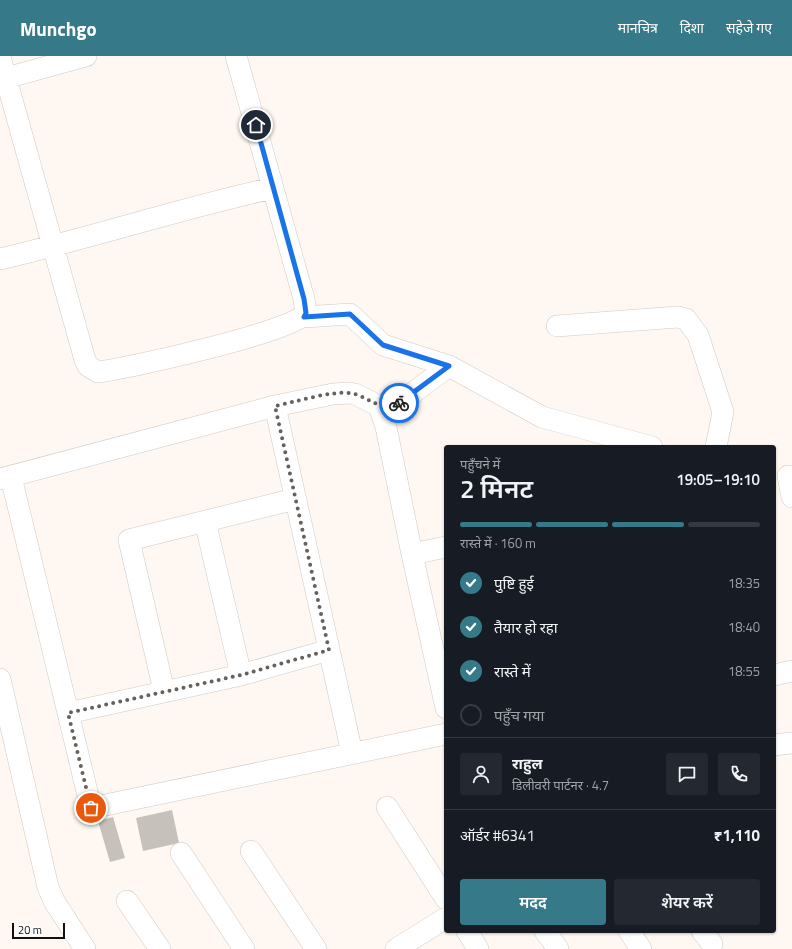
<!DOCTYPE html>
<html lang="hi">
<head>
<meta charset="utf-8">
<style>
  body { margin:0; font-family:"Titillium Web","Noto Sans Devanagari",sans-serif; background:#242831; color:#f1f3f6; height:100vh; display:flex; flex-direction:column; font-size:15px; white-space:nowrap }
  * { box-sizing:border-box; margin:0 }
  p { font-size:13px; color:#9ea1a6 }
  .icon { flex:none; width:22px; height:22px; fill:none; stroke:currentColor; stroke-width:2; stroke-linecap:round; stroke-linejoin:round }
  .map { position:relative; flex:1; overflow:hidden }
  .sheet { position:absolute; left:444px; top:389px; width:332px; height:488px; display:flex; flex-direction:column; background:#171b24; border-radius:4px; box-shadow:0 1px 3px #0004 }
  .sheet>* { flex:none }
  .scale { position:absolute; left:12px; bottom:10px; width:53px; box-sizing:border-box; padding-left:4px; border:2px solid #12100e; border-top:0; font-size:11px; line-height:14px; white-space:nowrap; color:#12100e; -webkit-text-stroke:3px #fff; paint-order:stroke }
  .pin { position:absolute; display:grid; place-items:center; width:34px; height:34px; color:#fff; margin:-17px; border:2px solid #fff; border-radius:50%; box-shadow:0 1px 4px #0007 }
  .courier { position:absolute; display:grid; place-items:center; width:40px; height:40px; margin:-20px; border:3px solid #1a73e8; border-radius:50%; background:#fff; color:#222; box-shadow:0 1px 5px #0007 }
  .summary em { font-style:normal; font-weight:600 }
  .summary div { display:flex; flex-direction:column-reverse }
  .summary { display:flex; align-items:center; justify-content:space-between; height:68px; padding:0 16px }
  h1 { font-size:26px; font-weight:600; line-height:30px }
  .bar { display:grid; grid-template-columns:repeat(4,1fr); gap:6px 4px; align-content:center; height:48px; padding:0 16px }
  .bar i { height:5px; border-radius:3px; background:#363941 }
  .bar .selected { background:#367a89 }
  .bar p { grid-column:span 4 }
  .line { display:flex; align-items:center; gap:10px; padding:0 16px; border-top:1px solid #363941 }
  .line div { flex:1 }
  .round { display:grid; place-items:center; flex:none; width:42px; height:42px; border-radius:4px; background:#242831 }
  ol { padding:0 16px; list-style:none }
  li { display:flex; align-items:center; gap:12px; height:44px }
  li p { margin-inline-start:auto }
  li .icon { padding:4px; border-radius:50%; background:#367a89; color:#fff; stroke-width:4 }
  li:last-child { color:#9ea1a6 }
  li i { width:22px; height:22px; border:2px solid #363941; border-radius:50% }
  .primary-button { display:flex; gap:8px; margin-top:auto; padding:8px 16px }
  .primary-button a { flex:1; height:46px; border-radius:4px; background:#367a89; color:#fff; font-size:16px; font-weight:600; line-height:46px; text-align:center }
  .primary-button a+a { background:#242831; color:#f1f3f6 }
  header { display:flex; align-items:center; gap:24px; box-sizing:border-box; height:56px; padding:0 20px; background:#367a89; color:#fff }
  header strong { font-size:19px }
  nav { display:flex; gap:22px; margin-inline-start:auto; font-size:14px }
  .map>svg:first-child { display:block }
  .building { fill:#c7c1bb }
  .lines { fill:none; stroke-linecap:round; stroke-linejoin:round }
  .minor-casing { stroke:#cfc9c3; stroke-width:22 }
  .minor { stroke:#fff; stroke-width:21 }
  .done { stroke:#65615e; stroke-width:4; stroke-dasharray:0 7.2 }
  .route { stroke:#1a73e8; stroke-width:5 }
</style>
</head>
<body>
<header>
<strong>Munchgo</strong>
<nav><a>मानचित्र</a><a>दिशा</a><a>सहेजे गए</a></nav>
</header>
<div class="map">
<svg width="792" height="893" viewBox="0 0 792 893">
  <rect width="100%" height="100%" fill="#fff8f2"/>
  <path class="building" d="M172 754 179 787 143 795 136 762Z
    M113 761 125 802 110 806 98 765Z"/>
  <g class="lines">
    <defs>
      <path id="minor" d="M0 1 85 304 88 310 98 316C126 313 296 275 306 257L304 243 236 0
        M6 22 86 0
        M0 203C92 182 181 152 273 132
        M304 261 350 258 383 289 449 310 542 361 652 391
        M557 270 678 261 686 263 698 279 723 356 716 391
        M275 350 352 697
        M379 350 386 371 412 498 446 652
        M788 420 792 441
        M11 421 91 752 446 678
        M0 423 275 350 333 338 349 337 355 338 379 350H387L401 346 449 310
        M412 498 446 491
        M241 619 329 594
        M774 619 792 615
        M0 623 48 831 54 845 85 893
        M164 635 129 484 295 443
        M68 657 241 619 205 465
        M774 689 792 687
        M387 751 446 843
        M251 795 316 893
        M181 797 244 893
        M127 845 160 893
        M467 875 478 893
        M545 875 558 893
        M629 875 641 893
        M702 875 712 888
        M396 893 446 862"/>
    </defs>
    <use href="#minor" class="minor-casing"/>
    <use href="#minor" class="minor"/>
  </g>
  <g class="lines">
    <path class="done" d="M91 752 68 657 241 619 329 594 275 350C295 346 330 335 349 337 368 339 377 356 399 347"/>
    <path class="route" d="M256 69 304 243 306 257 304 261 350 258 383 289 449 310 399 347"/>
  </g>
</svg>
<div class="scale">20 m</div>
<div class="pin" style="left:91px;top:752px;background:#ea580c"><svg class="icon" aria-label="bag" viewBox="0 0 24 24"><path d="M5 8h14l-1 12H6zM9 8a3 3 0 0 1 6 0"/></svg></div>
<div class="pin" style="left:256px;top:69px;background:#1f2937"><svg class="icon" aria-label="home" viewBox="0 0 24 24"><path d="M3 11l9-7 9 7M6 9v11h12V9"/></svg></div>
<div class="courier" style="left:399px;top:347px"><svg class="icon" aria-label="bike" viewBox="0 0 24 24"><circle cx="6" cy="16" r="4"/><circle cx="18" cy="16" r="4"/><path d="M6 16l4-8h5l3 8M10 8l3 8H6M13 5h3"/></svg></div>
<section class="sheet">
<div class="summary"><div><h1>2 मिनट</h1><p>पहुँचने में</p></div><em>19:05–19:10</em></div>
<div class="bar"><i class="selected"></i><i class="selected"></i><i class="selected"></i><i></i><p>रास्ते में · 160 m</p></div>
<ol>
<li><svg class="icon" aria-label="check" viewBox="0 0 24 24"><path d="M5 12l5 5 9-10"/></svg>पुष्टि हुई<p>18:35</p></li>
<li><svg class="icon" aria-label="check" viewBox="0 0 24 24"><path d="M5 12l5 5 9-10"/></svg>तैयार हो रहा<p>18:40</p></li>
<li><svg class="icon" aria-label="check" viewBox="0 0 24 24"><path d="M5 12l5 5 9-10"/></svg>रास्ते में<p>18:55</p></li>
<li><i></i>पहुँच गया</li>
</ol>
<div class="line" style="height:72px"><a class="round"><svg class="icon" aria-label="person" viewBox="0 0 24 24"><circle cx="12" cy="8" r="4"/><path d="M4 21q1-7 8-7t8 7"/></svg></a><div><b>राहुल</b><p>डिलीवरी पार्टनर · 4.7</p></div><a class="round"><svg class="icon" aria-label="chat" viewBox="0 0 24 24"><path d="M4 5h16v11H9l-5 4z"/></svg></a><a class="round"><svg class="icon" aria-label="phone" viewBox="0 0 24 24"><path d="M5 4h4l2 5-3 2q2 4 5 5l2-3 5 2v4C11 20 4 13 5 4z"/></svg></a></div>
<div class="line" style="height:52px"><div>ऑर्डर #6341</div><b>₹1,110</b></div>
<div class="primary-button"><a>मदद</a><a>शेयर करें</a></div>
</section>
</div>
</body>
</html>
